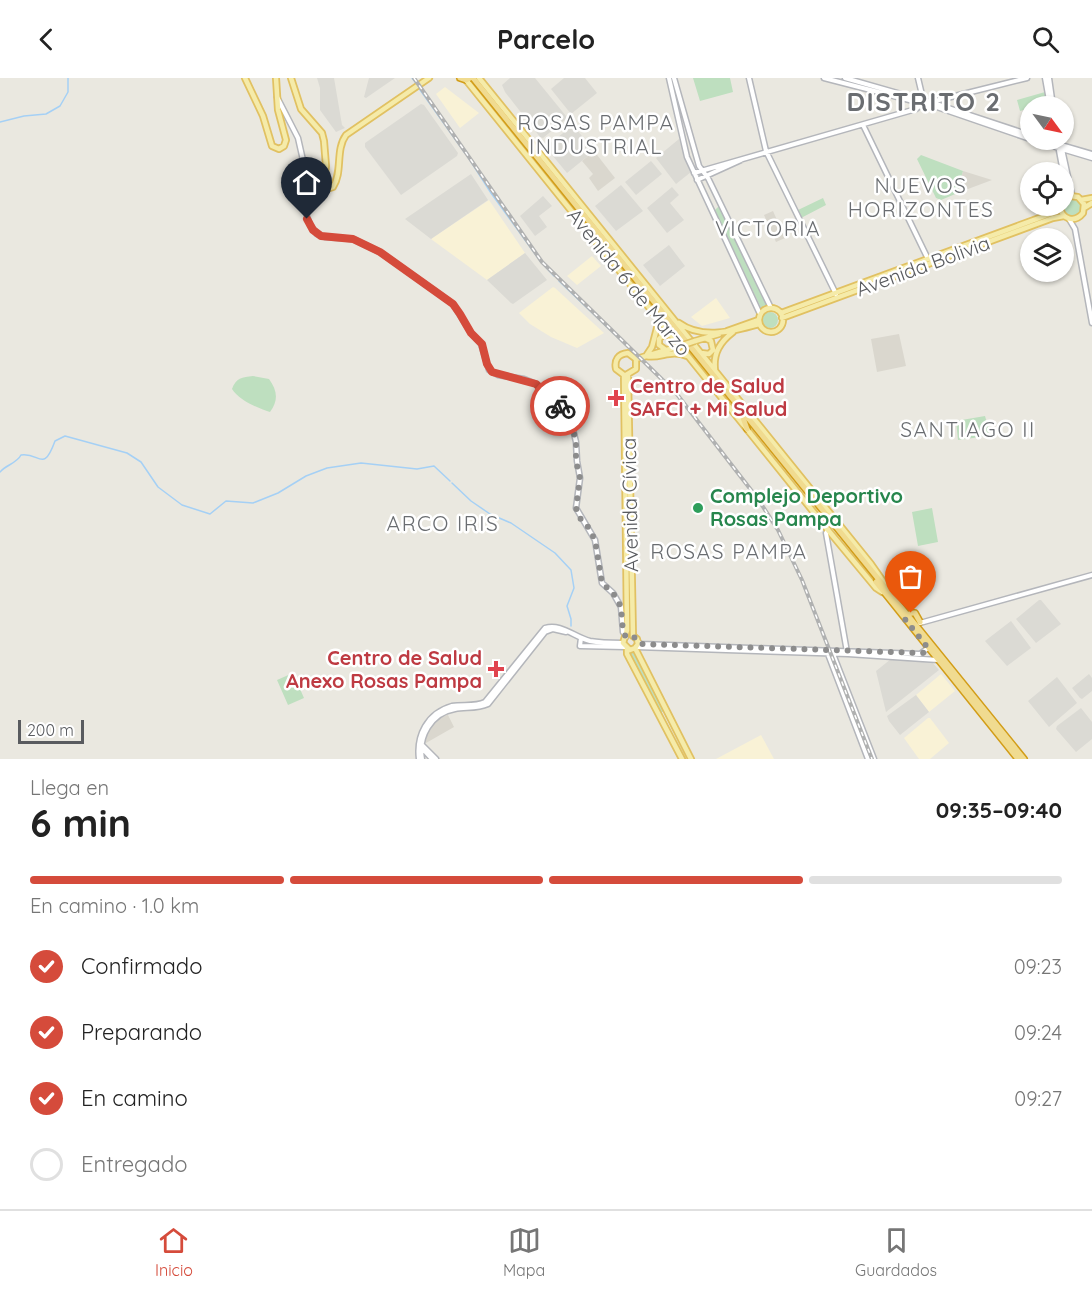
<!DOCTYPE html>
<html lang="es">
<head>
<meta charset="utf-8">
<style>
  body { margin:0; font-family:Quicksand,sans-serif; background:#f6f6f6; color:#222; height:100vh; display:flex; flex-direction:column; font-size:22px; white-space:nowrap }
  * { box-sizing:border-box; margin:0 }
  p { font-size:20px; color:#767676 }
  .icon { flex:none; width:33px; height:33px; fill:none; stroke:currentColor; stroke-width:2; stroke-linecap:round; stroke-linejoin:round }
  .map { position:relative; height:681px; overflow:hidden }
  .details { display:flex; flex-direction:column; background:#fff; flex:1 }
  .details>* { flex:none }
  .needle { width:39px; rotate:123deg }
  .buttons { position:absolute; left:1020px; top:18px; display:grid; gap:12px }
  .buttons a { display:grid; place-items:center; width:54px; height:54px; border-radius:50%; background:#fff; box-shadow:0 2px 4px #0004; font-size:30px }
  .scale { position:absolute; left:18px; bottom:15px; width:66px; box-sizing:border-box; padding-left:6px; border:3px solid #595b5f; border-top:0; font-size:16px; line-height:21px; white-space:nowrap; color:#595b5f; -webkit-text-stroke:4px #fff; paint-order:stroke }
  .pin { position:absolute; display:grid; place-items:center; width:51px; height:51px; color:#fff; margin:-62px -26px; border-radius:50% 50% 50% 0; rotate:-45deg; box-shadow:0 0 6px #0007 }
  .pin .icon { rotate:45deg }
  .courier { position:absolute; display:grid; place-items:center; width:60px; height:60px; margin:-30px; border:4px solid #d54b3b; border-radius:50%; background:#fff; color:#222; box-shadow:0 2px 8px #0007 }
  .headline em { font-style:normal; font-weight:700 }
  .headline div { display:flex; flex-direction:column-reverse }
  .headline { display:flex; align-items:center; justify-content:space-between; height:102px; padding:0 30px }
  h1 { font-size:39px; font-weight:700; line-height:45px }
  .bar { display:grid; grid-template-columns:repeat(4,1fr); gap:9px 6px; align-content:center; height:72px; padding:0 30px }
  .bar i { height:8px; border-radius:4px; background:#e0e0e0 }
  .bar .on { background:#d54b3b }
  .bar p { grid-column:span 4 }
  ol { padding:0 30px; list-style:none }
  li { display:flex; align-items:center; gap:18px; height:66px }
  li p { margin-inline-start:auto }
  li .icon { padding:6px; border-radius:50%; background:#d54b3b; color:#fff; stroke-width:4 }
  li:last-child { color:#767676 }
  li i { width:33px; height:33px; border:3px solid #e0e0e0; border-radius:50% }
  header { display:flex; justify-content:space-between; align-items:center; height:78px; padding:0 30px; background:#fff; font-size:27px; font-weight:700 }
  .menu { display:flex; justify-content:space-around; align-items:center; height:84px; border-top:2px solid #e0e0e0; background:#fff; font-size:16px; color:#767676 }
  .menu a { display:grid; justify-items:center; gap:3px }
  .menu .on { color:#d54b3b }
  .map>svg:first-child { display:block }
  .commercial { fill:#f9f2d6 }
  .industrial { fill:#dbdad4 }
  .education { fill:#dad7ce }
  .green { fill:#bedfbf }
  .lines { fill:none; stroke-linecap:round; stroke-linejoin:round }
  .stream { stroke:#a5d0f5; stroke-width:1.5 }
  .secondary-casing { stroke:#b4b6bb; stroke-width:7 }
  .primary-casing { stroke:#e1c162; stroke-width:8 }
  .highway-casing { stroke:#d29d18; stroke-width:8 }
  .secondary { stroke:#fff; stroke-width:4 }
  .primary { stroke:#f5eba9; stroke-width:4.5 }
  .highway { stroke:#f0db90; stroke-width:5 }
  .rail-casing { stroke:#b0b1b1; stroke-width:4 }
  .rail { stroke:#fff; stroke-width:1.5; stroke-dasharray:4.5; stroke-linecap:butt }
  .primary-bridge-casing { stroke:#e1c162; stroke-width:8; stroke-linecap:butt }
  .primary-bridge { stroke:#f5eba9; stroke-width:4.5 }
  .done { stroke:#8c8c8c; stroke-width:6; stroke-dasharray:0 10.8 }
  .route { stroke:#d54b3b; stroke-width:8 }
  .health-dot { fill:#e0444e; stroke:#fff; stroke-width:2 }
  .leisure-dot { fill:#2e9e5b; stroke:#fff; stroke-width:2 }
  .labels { text-anchor:middle; stroke-width:5; stroke-linejoin:round; paint-order:stroke }
  .street-label { font-size:20px; fill:#595b5f; stroke:#fff }
  .health-label { font-size:20px; font-weight:bold; fill:#be3a42; stroke:#fff; text-anchor:start }
  .leisure-label { font-size:20px; font-weight:bold; fill:#27864d; stroke:#fff; text-anchor:start }
  .neighbourhood-label { font-size:21px; letter-spacing:1.5px; fill:#6a6d71; stroke:#fff }
  .district-label { font-size:26px; font-weight:bold; letter-spacing:1.5px; fill:#6a6d71; stroke:#fff }
</style>
</head>
<body>
<header><svg class="icon" aria-label="back" viewBox="0 0 24 24"><path d="M15 5l-7 7 7 7"/></svg>Parcelo<svg class="icon" aria-label="search" viewBox="0 0 24 24"><circle cx="10" cy="10" r="6"/><path d="M15 15l6 6"/></svg></header>
<div class="map">
<svg width="1092" height="681" viewBox="0 0 1092 681">
  <rect width="100%" height="100%" fill="#eae8e0"/>
  <path class="commercial" d="M445 9 479 35 460 50 436 16Z
    M489 122 525 175 487 202 431 161Z
    M592 178 601 188 577 207 567 198Z
    M553 209 555 210 604 255 577 270 551 259 530 246 519 235Z
    M716 220 730 240 702 248 691 239Z
    M941 596 955 613 929 634 916 617Z
    M928 640H930L949 665 930 681H919L904 660Z
    M761 657 774 681H716Z"/>
  <path class="industrial" d="M317 0H334L342 47 345 50 336 54 320 32V10Z
    M369 0H395L366 20 364 19Z
    M510 0H535L566 38V41L543 60 540 59 505 14 502 7Z
    M564 0H585L597 15 571 36 551 11Z
    M421 26 424 27 458 75 457 78 401 117 365 69V65Z
    M573 47 594 73 567 95 547 71V68Z
    M679 61 691 94 676 106 656 80Z
    M651 83 662 96 636 117 625 104Z
    M471 96 488 122 431 161 405 141Z
    M621 107 643 133 616 153 595 128Z
    M672 109 679 117 670 125 684 142 667 155 647 130Z
    M543 118 552 128 539 138 547 149 535 158 520 138Z
    M669 167 685 188 660 208 643 187Z
    M525 175 547 202 513 226 511 225 487 202Z
    M1039 522H1041L1061 546 1036 565 1016 541Z
    M1011 543 1031 570 1007 588 985 563Z
    M891 581 931 583 939 592 886 634 876 593Z
    M1089 596 1092 600V613L1082 621 1080 620 1072 610Z
    M1057 599 1077 625 1049 649 1028 623Z
    M916 617 929 634 900 657 889 643 887 638Z
    M1081 630 1092 644V661L1076 674 1056 651 1057 648Z"/>
  <path class="education" d="M594 73 615 100 598 113 589 100 593 96 582 83Z
    M963 93 992 102 960 114 958 109Z
    M773 133 785 160 776 164 764 137Z
    M899 256 906 288 877 294 871 261Z
    M447 635 454 649 426 665 424 661 430 648 438 640Z"/>
  <path class="green" d="M693 0H730L733 14 700 23Z
    M1045 14 1048 25 1020 33 1017 22Z
    M921 77 963 93 958 109 960 114 941 122 936 120 917 81Z
    M1063 129a9 9 0 1 1 18 0a9 9 0 1 1-18 0Z
    M823 120 826 127 801 140 798 132Z
    M719 128 768 227 761 230 715 132Z
    M762 242a8 8 0 1 1 16 0a8 8 0 1 1-16 0Z
    M253 298 269 301C277 312 279 322 270 334 257 330 239 322 232 311 236 300 242 299 253 298Z
    M985 338 989 352 988 358 958 362 956 343Z
    M932 430 938 464 918 468 912 434Z
    M633 573 665 633 660 635 630 575Z
    M293 595 304 620 288 627 277 602Z"/>
  <g class="lines">
    <path class="stream" d="M412 0 416 5
      M418 9 465 75
      M0 44 24 38 46 36 60 28 68 14V0
      M468 79 491 115 541 184 554 198
      M559 203 633 274
      M0 394C6 387 17 385 21 377 40 374 43 396 55 363L65 358 127 375 141 384 158 409 182 427 210 436 226 423 253 425 278 415 306 398 327 390 361 385 417 391 434 388 450 403
      M452 405 471 423 490 436 511 445 555 475 571 492 574 510 567 528 571 541V548"/>
    <defs>
      <path id="secondary" d="M669 0 687 79 760 236
        M674 0 699 88 708 100 771 230
        M749 0 766 73 836 216
        M824 0 921 25
        M845 0 922 22 925 21 927 25
        M918 0 923 21
        M1045 0 1050 28
        M1049 0 1053 28
        M277 19 298 60 305 91V132L310 147 317 156 325 159 353 161 380 174 453 226 471 255 481 266 489 292 498 297 524 301 536 306 560 329 571 343 576 364 577 383 580 400 576 430 595 462 602 505 613 515 621 529 623 554 626 559
        M922 22 921 25 923 28H934L1030 61
        M927 23 1030 57
        M935 23 1027 0
        M863 47 928 181
        M1032 62 1092 80
        M1044 62 1092 76
        M1057 62 1063 94
        M1060 62 1072 117
        M694 95 916 31 921 27
        M1064 95 1069 118
        M697 102 741 82
        M1069 141 1075 151 1092 245
        M828 452 826 455 847 574
        M920 545 1092 497
        M581 560 580 568 625 569
        M638 564 641 566 920 576 928 570
        M636 569 848 576 938 582
        M828 576 868 681
        M833 576 874 681
        M420 665 436 681
        M421 669 432 681
        M419 681C416 658 427 635 452 628 463 626 475 629 485 624L545 550C561 545 574 559 590 563 601 565 612 565 623 565
        M422 681C418 659 431 635 455 631 466 629 477 631 488 626L545 554 553 551 566 554"/>
      <path id="primary" d="M245 0 263 38 272 68 279 71 284 68 286 62 278 32 276 0
        M291 0 301 31 322 55 324 63 326 88 324 105 330 110 333 109C343 94 335 72 346 57L429 0
        M479 0 871 486 890 513
        M466 2 828 452 876 510 882 514
        M1081 122 1092 120
        M1060 129C1062 142 1075 145 1083 135L1084 126 1078 119 1070 118 1064 121
        M1084 130 1092 125
        M759 242a12 12 0 1 1 24 0a12 12 0 1 1-24 0Z
        M781 235 1050 136 1060 129
        M782 240 1053 140 1064 138
        M679 245C702 262 734 253 759 246
        M727 253 758 242
        M695 263 719 256
        M666 272 659 267V261L663 257H671
        M701 275 709 276 713 272 711 263 705 260
        M646 278C661 281 670 271 687 278
        M646 278 652 269 659 242
        M636 281 677 269
        M715 292C713 275 720 264 733 254
        M624 297 627 552 623 565 630 572 635 570 638 566 637 561 633 558
        M624 297 616 291C614 282 618 276 628 275L636 281
        M626 297 636 291V281
        M628 297 633 558
        M635 570 691 681
        M627 571V576L682 681"/>
      <path id="highway" d="M460 0 466 2 470 0
        M473 0 1024 681
        M608 172 614 185
        M742 337 747 351
        M876 504 1018 681
        M906 539 911 535H915L920 544"/>
    </defs>
    <use href="#secondary" class="secondary-casing"/>
    <use href="#primary" class="primary-casing"/>
    <use href="#highway" class="highway-casing"/>
    <use href="#secondary" class="secondary"/>
    <use href="#primary" class="primary"/>
    <use href="#highway" class="highway"/>
    <defs>
      <path id="rail" d="M414 0 542 184 676 315 758 421 778 452 802 502 872 681"/>
    </defs>
    <use href="#rail" class="rail-casing"/>
    <use href="#rail" class="rail"/>
    <defs>
      <path id="primary-bridge" d="M677 269 695 263"/>
    </defs>
    <use href="#primary-bridge" class="primary-bridge-casing"/>
    <use href="#primary-bridge" class="primary-bridge"/>
  </g>
  <g class="lines">
    <path class="done" d="M560 328 571 343 576 364V383L580 400 576 430 579 439 588 449 595 462 602 505 613 515 621 529 623 554 626 559 633 558 641 566 923 575 928 570 904 540 911 535"/>
    <path class="route" d="M307 141 313 152 321 158 353 161 380 174 453 226 460 236 471 255 482 266 487 286 492 294 536 306 560 328"/>
  </g>
  <g class="health-dot">
    <path d="M613 311h6v6h6v6h-6v6h-6v-6h-6v-6h6z"/>
    <path d="M493 582h6v6h6v6h-6v6h-6v-6h-6v-6h6z"/>
  </g>
  <circle class="leisure-dot" cx="698" cy="430" r="6"/>
  <g class="labels">
    <g class="street-label">
      <text transform="translate(923 188) rotate(-20)" y="7">Avenida Bolivia</text>
      <text transform="translate(629 204) rotate(51)" y="7">Avenida 6 de Marzo</text>
      <text transform="translate(630 427) rotate(-91)" y="7">Avenida Cívica</text>
    </g>
    <g class="health-label">
      <text x="630" y="315">Centro de Salud<tspan x="630" dy="23">SAFCI + Mi Salud</tspan></text>
      <text x="482" y="587" text-anchor="end">Centro de Salud<tspan x="482" dy="23">Anexo Rosas Pampa</tspan></text>
    </g>
    <g class="leisure-label">
      <text x="710" y="425">Complejo Deportivo<tspan x="710" dy="23">Rosas Pampa</tspan></text>
    </g>
    <g class="neighbourhood-label">
      <text x="596" y="52">ROSAS PAMPA<tspan x="596" dy="24">INDUSTRIAL</tspan></text>
      <text x="921" y="115">NUEVOS<tspan x="921" dy="24">HORIZONTES</tspan></text>
      <text x="768" y="158">VICTORIA</text>
      <text x="968" y="359">SANTIAGO II</text>
      <text x="443" y="453">ARCO IRIS</text>
      <text x="729" y="481">ROSAS PAMPA</text>
    </g>
    <g class="district-label">
      <text x="924" y="33">DISTRITO 2</text>
    </g>
  </g>
</svg>
<div class="buttons">
<a><svg class="needle" viewBox="-14 -14 28 28"><path d="M0-13l5 13h-10z" fill="#e53935"/><path d="M0 13l5-13h-10z" fill="#767676"/></svg></a>
<a><svg class="icon" aria-label="locate" viewBox="0 0 24 24"><circle cx="12" cy="12" r="6"/><path d="M12 2v4M12 18v4M2 12h4M18 12h4"/></svg></a>
<a><svg class="icon" aria-label="layers" viewBox="0 0 24 24"><path d="M12 4l9 5-9 5-9-5zM3 14l9 5 9-5"/></svg></a>
</div>
<div class="scale">200 m</div>
<div class="pin" style="left:911px;top:535px;background:#ea580c"><svg class="icon" aria-label="bag" viewBox="0 0 24 24"><path d="M5 8h14l-1 12H6zM9 8a3 3 0 0 1 6 0"/></svg></div>
<div class="pin" style="left:307px;top:141px;background:#1f2937"><svg class="icon" aria-label="home" viewBox="0 0 24 24"><path d="M3 11l9-7 9 7M6 9v11h12V9"/></svg></div>
<div class="courier" style="left:560px;top:328px"><svg class="icon" aria-label="bike" viewBox="0 0 24 24"><circle cx="6" cy="16" r="4"/><circle cx="18" cy="16" r="4"/><path d="M6 16l4-8h5l3 8M10 8l3 8H6M13 5h3"/></svg></div>
</div>
<section class="details">
<div class="headline"><div><h1>6 min</h1><p>Llega en</p></div><em>09:35–09:40</em></div>
<div class="bar"><i class="on"></i><i class="on"></i><i class="on"></i><i></i><p>En camino · 1.0 km</p></div>
<ol>
<li><svg class="icon" aria-label="check" viewBox="0 0 24 24"><path d="M5 12l5 5 9-10"/></svg>Confirmado<p>09:23</p></li>
<li><svg class="icon" aria-label="check" viewBox="0 0 24 24"><path d="M5 12l5 5 9-10"/></svg>Preparando<p>09:24</p></li>
<li><svg class="icon" aria-label="check" viewBox="0 0 24 24"><path d="M5 12l5 5 9-10"/></svg>En camino<p>09:27</p></li>
<li><i></i>Entregado</li>
</ol>
</section>
<nav class="menu">
<a class="on"><svg class="icon" aria-label="home" viewBox="0 0 24 24"><path d="M3 11l9-7 9 7M6 9v11h12V9"/></svg>Inicio</a>
<a><svg class="icon" aria-label="map" viewBox="0 0 24 24"><path d="M3 6l6-2 6 2 6-2v14l-6 2-6-2-6 2zM9 4v14M15 6v14"/></svg>Mapa</a>
<a><svg class="icon" aria-label="saved" viewBox="0 0 24 24"><path d="M7 4h10v16l-5-4-5 4z"/></svg>Guardados</a>
</nav>
</body>
</html>
